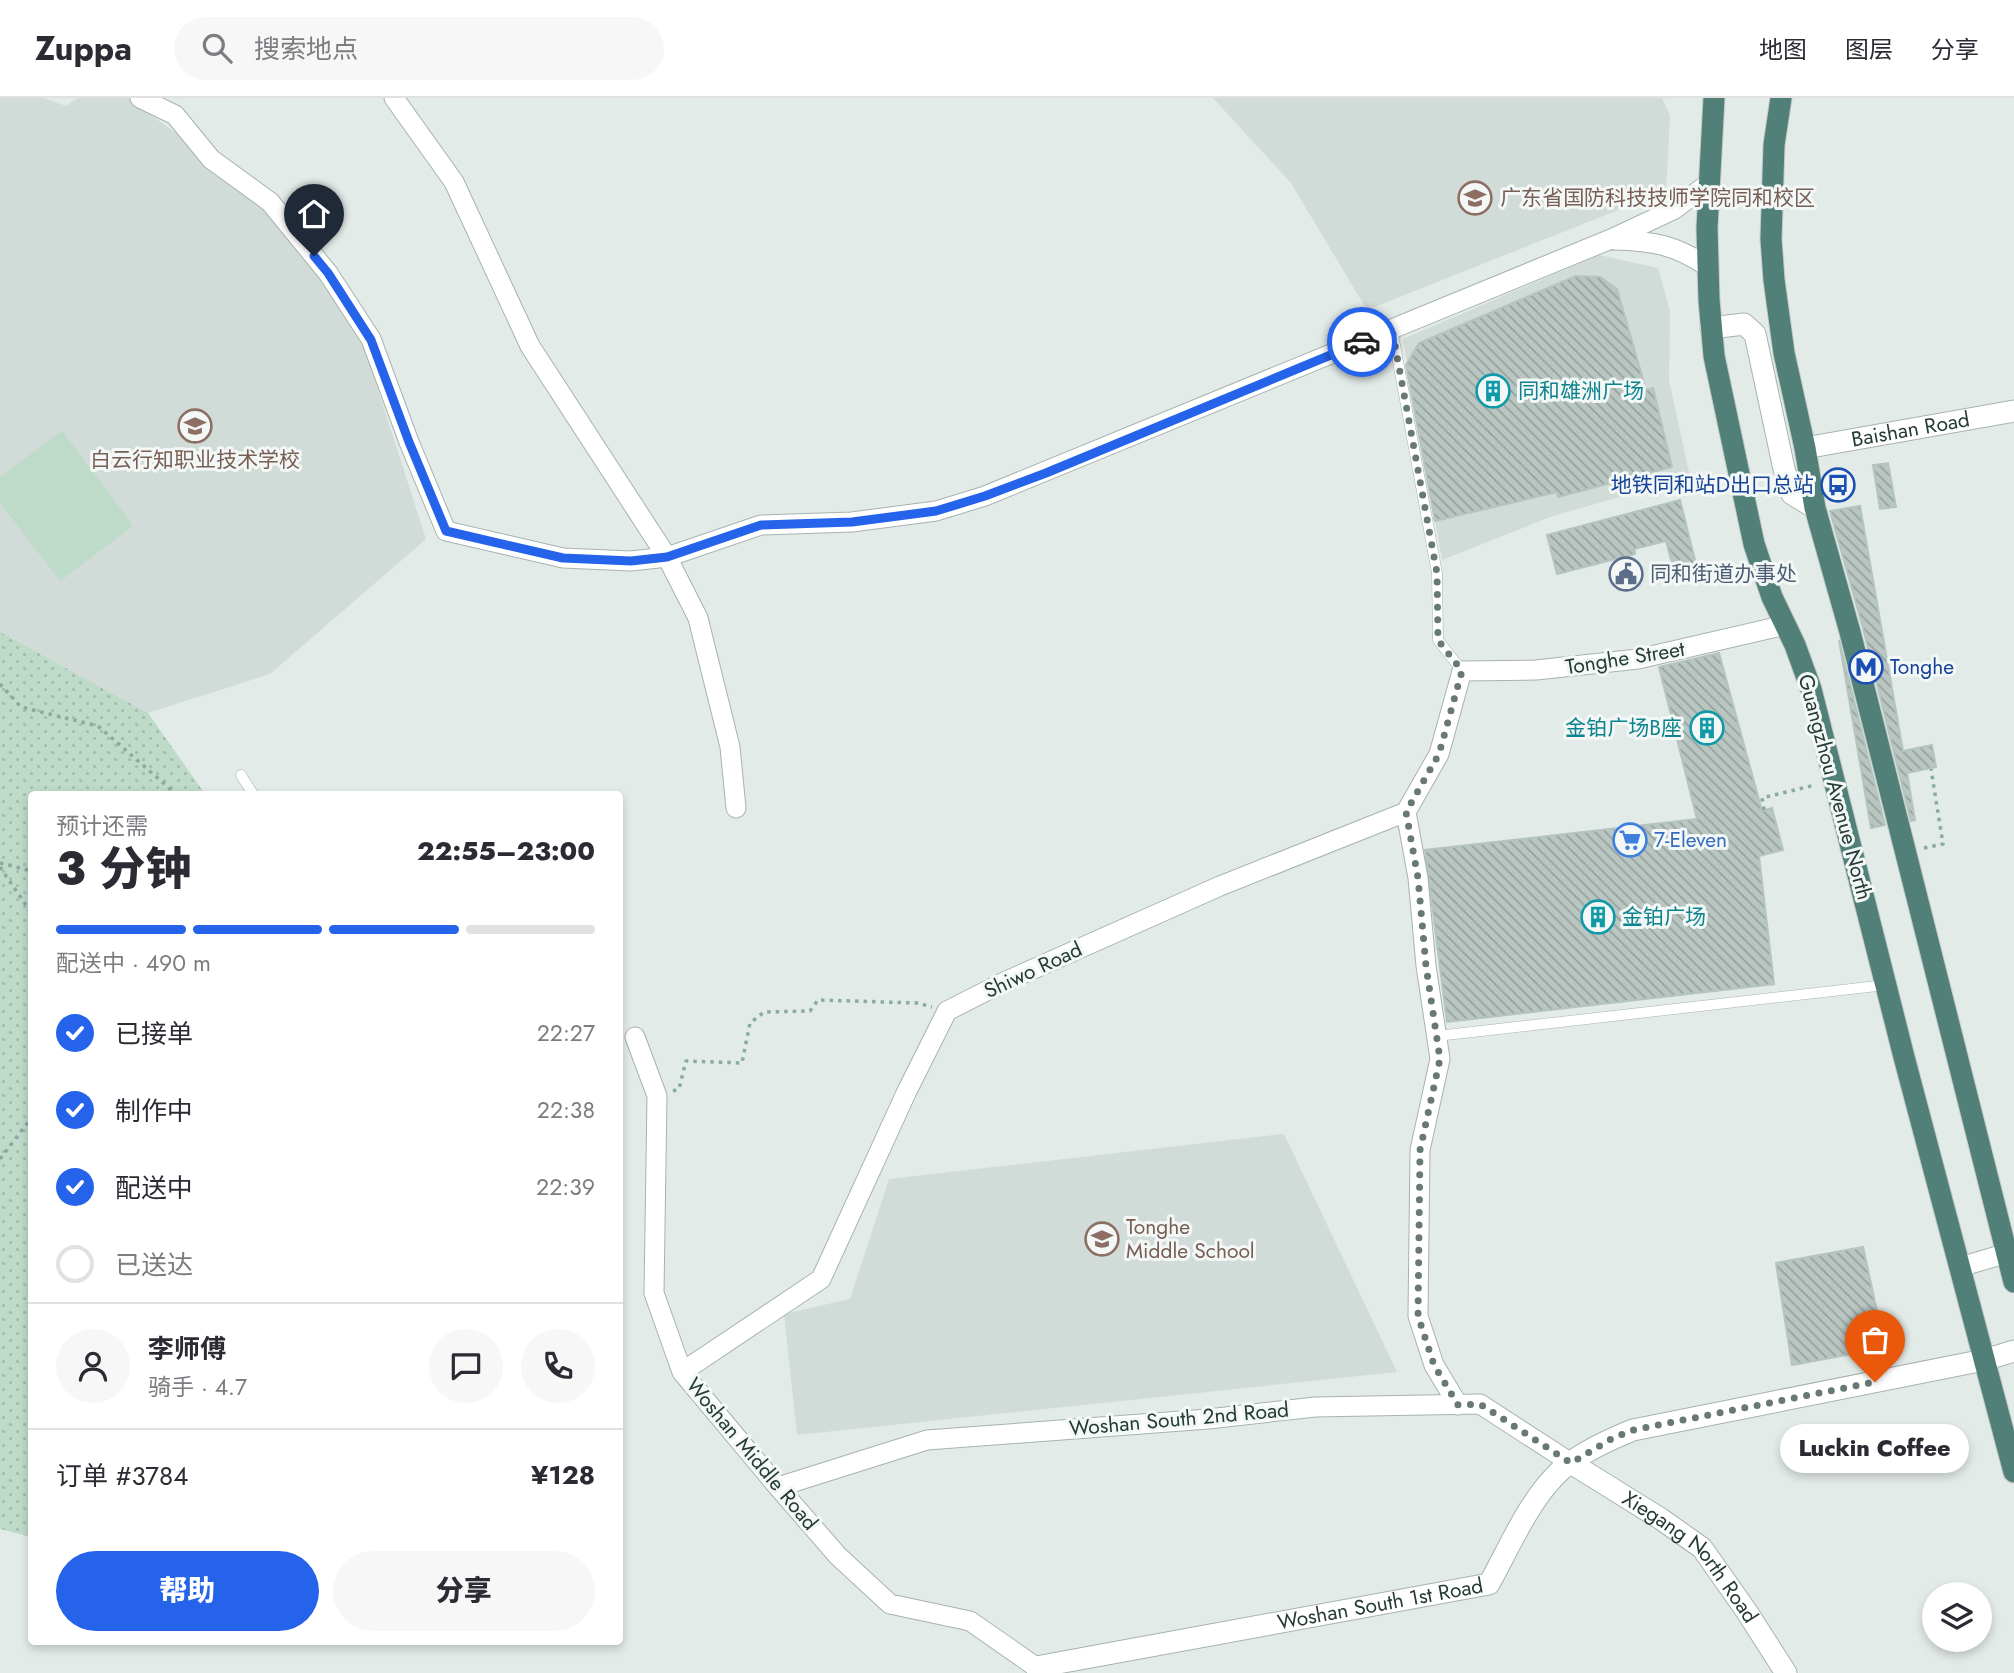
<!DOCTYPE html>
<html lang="zh">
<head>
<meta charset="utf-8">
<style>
  body { margin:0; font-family:Jost,"Noto Sans SC",sans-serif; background:#f7f7f7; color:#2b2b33; height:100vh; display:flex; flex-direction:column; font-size:26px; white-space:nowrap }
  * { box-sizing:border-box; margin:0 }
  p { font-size:23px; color:#7c7c81 }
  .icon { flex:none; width:38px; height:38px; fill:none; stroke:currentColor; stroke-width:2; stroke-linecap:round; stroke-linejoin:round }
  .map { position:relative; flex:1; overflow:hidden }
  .details { position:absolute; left:28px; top:693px; width:595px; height:854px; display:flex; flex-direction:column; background:#fff; border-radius:7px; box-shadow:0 4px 10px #0003 }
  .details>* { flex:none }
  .controls { position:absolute; left:1922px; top:1484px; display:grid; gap:14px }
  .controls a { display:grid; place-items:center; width:70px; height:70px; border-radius:50%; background:#fff; box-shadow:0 4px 10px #0003; font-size:35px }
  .pin { position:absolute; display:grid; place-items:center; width:60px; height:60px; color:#fff; margin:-72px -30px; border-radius:50% 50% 50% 0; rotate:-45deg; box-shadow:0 0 7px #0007 }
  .pin .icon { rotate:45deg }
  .courier { position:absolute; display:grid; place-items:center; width:70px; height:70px; margin:-35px; border:5px solid #2563eb; border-radius:50%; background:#fff; color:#222; box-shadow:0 2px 9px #0007 }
  .bubble { position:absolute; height:49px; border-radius:24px; background:#fff; box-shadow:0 4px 10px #0003; font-size:23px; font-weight:800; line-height:49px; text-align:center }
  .headline em { font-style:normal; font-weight:800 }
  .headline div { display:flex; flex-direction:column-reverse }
  .headline { display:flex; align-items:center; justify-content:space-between; height:119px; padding:0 28px }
  h1 { font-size:46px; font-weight:800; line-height:52px }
  .bar { display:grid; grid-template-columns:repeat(4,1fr); gap:10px 7px; align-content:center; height:84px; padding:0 28px }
  .bar i { height:9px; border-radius:5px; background:#e1e1e2 }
  .bar .on { background:#2563eb }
  .bar p { grid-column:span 4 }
  .line { display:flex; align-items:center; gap:18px; padding:0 28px; border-top:2px solid #e1e1e2 }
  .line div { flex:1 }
  .round { display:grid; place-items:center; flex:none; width:74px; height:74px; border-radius:37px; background:#f7f7f7 }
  ol { padding:0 28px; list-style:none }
  li { display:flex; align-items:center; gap:21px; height:77px }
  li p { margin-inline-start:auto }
  li .icon { padding:7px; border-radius:50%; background:#2563eb; color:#fff; stroke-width:4 }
  li:last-child { color:#7c7c81 }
  li i { width:38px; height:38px; border:4px solid #e1e1e2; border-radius:50% }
  .cta { display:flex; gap:14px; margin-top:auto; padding:14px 28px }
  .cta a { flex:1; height:80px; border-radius:42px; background:#2563eb; color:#fff; font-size:28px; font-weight:800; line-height:80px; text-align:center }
  .cta a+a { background:#f7f7f7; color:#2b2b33 }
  header { display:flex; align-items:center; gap:42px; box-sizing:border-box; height:98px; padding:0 35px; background:#fff; border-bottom:2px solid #e1e1e2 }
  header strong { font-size:33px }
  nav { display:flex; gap:38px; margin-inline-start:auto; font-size:24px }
  .search { width:490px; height:63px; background:#f7f7f7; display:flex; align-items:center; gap:18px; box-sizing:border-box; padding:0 24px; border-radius:38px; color:#7c7c81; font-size:26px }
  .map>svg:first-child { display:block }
  .built { fill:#d1dbd7 }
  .grass { fill:#bedac8 }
  .park { fill:url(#park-dots) }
  .building { fill:url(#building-back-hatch); stroke:#b6c4bf; stroke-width:2 }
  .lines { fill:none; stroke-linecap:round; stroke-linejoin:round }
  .service-casing { stroke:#a6b3af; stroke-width:11 }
  .minor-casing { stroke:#a6b3af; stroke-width:21 }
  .tertiary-casing { stroke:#a6b3af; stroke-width:23 }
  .trunk-casing { stroke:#c2c8c7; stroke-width:23 }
  .path { stroke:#87aba2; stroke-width:3.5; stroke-dasharray:3.5 5; stroke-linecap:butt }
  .service { stroke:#fff; stroke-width:10 }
  .minor { stroke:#fff; stroke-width:19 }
  .tertiary { stroke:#fff; stroke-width:21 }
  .trunk { stroke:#508078; stroke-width:21 }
  .done { stroke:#687974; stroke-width:7; stroke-dasharray:0 12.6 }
  .route { stroke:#2563eb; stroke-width:9 }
  .labels { text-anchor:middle; stroke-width:6; stroke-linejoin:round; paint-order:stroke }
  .education-label { font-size:21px; fill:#785e54; stroke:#f3f8f6; text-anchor:start }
  .culture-label { font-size:21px; fill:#0d838f; stroke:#f3f8f6; text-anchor:start }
  .street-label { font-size:21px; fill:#253b36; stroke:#f3f8f6 }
  .transit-label { font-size:21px; fill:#164399; stroke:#f3f8f6; text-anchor:end }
  .service-label { font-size:21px; fill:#4e5e75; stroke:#f3f8f6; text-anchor:start }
  .shop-label { font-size:21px; fill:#366cbe; stroke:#f3f8f6; text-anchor:start }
</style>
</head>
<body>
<header>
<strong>Zuppa</strong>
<div class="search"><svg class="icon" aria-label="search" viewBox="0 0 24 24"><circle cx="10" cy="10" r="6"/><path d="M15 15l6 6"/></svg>搜索地点</div>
<nav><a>地图</a><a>图层</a><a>分享</a></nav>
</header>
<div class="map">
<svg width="2014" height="1575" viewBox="0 0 2014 1575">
  <defs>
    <pattern id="park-dots" width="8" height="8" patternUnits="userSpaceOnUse" patternTransform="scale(1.75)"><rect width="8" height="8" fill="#bedac8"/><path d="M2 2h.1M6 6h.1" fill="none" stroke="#a3bcac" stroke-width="1.8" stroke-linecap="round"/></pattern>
    <pattern id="building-back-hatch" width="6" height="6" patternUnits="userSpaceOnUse" patternTransform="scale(1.75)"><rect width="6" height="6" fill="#b9c6c1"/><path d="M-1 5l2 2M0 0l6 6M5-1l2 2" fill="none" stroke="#96a29e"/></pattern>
  </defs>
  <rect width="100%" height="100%" fill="#e3ebe8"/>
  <path class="built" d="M0 0H44L66 8 78 0H128L270 104 353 214 426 441 270 576 148 615 0 534Z
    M1213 0H1662L1670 18 1666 93 1367 212 1291 85Z
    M1599 157 1658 170 1670 213 1669 282 1690 379 1553 418 1442 462 1403 241Z
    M1284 1036 1397 1274 797 1337 784 1216 850 1201 889 1081Z"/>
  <path class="grass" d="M62 333 133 428 60 483 0 404V379Z"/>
  <path class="park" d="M0 534 148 615 205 696H32L31 1439 0 1431Z"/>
  <path class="building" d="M1576 178 1600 179 1617 191 1646 292 1653 290 1672 369 1558 399 1557 394 1435 423 1406 267 1419 245Z
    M1888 365 1896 409 1880 411 1873 367Z
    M1680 402 1698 474 1676 480 1666 443 1634 451 1635 456 1557 476 1547 437Z
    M1860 408 1903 653 1932 647 1936 669 1907 675 1915 722 1911 723 1863 530 1830 413Z
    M1839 542 1885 727 1871 730Z
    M1719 555 1762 713 1772 710 1783 752 1759 758 1774 886 1447 924 1425 752 1697 721 1659 569Z
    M1863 1149 1885 1250 1792 1267 1776 1165Z"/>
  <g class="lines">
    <defs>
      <path id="service" d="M1392 231 1437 475 1438 542 1462 573
        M241 677 253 696
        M1437 938 1886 887"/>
      <path id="minor" d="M140 0 175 17 211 61 270 104 328 175 371 241 409 344 446 433 563 460 631 463 667 459 761 427 852 424 936 413 985 398 1611 141 1673 112 1708 86
        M394 0 454 84 530 248 667 459 698 520 730 649 736 710
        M1615 142C1653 143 1676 147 1708 169
        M1406 714 1418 780 1426 868 1440 961 1420 1052 1418 1218 1434 1267 1458 1307
        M635 939 657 998 654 1195 682 1274 778 1389 838 1458 890 1506 970 1523 1036 1569
        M1960 1169 2014 1153
        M682 1274 821 1181 907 993 947 913 1002 885 1220 788 1406 714 1439 656 1462 573 1536 572 1638 561 1785 527
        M778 1389 927 1342 1208 1321 1315 1309 1480 1306 1571 1365"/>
      <g id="tertiary">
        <path d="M1711 230 1744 226 1755 236 1784 371 1792 396 1815 410"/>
        <path id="s1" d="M1805 350 2014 313"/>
        <path id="s2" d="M1571 1365 1661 1421 1702 1450 1747 1514 1786 1575"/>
        <path id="s3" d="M1036 1569 1489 1486C1508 1452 1527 1407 1554 1379 1572 1359 1608 1342 1633 1332L1984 1262 2014 1253"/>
      </g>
      <path id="trunk" d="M1714 0 1707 130 1709 202 1714 258 1754 446 1772 499 1795 547 1811 591 1904 959 2014 1374
        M1781 0 1774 47 1771 141 1774 182 1784 255 1805 350 1815 410 1850 534 2014 1184"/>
    </defs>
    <use href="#service" class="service-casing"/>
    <use href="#minor" class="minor-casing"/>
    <use href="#tertiary" class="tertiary-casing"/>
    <use href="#trunk" class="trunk-casing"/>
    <path class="path" d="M0 586 21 609 98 628 176 696
      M1764 712 1762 700 1815 687
      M1924 750 1943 746 1931 671
      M0 765 32 773
      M0 769 32 816
      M673 993 679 991 686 963 742 965 750 925 764 914 810 913 818 902 918 905 932 909
      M0 1061 32 1019"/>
    <use href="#service" class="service"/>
    <use href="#minor" class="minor"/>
    <use href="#tertiary" class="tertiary"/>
    <use href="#trunk" class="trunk"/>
  </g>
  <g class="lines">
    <path class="done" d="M1362 244 1392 231 1437 475 1438 542 1462 573 1439 656 1406 714 1418 780 1426 868 1440 961 1420 1052 1418 1218 1434 1267 1458 1307 1480 1306 1571 1365 1613 1340 1633 1332 1875 1284"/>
    <path class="route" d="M314 158 328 175 371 242 409 344 446 433 563 460 631 463 667 459 761 427 852 424 936 413 985 398 1046 375 1362 244"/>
  </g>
  <defs>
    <symbol id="school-ring" viewBox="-11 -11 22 22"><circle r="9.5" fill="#f3f8f6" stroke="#8d6e63" stroke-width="1.5"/><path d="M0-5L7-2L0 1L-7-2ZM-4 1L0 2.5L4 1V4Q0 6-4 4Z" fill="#8d6e63"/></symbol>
    <symbol id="building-ring" viewBox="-11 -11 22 22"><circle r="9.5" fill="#f3f8f6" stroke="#0f9aa8" stroke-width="1.5"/><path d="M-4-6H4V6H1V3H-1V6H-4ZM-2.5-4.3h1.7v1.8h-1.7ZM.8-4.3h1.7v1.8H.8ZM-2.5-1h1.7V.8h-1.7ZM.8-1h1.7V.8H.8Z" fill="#0f9aa8"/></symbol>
    <symbol id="bus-ring" viewBox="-11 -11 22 22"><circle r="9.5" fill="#f3f8f6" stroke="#1a4fb4" stroke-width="1.5"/><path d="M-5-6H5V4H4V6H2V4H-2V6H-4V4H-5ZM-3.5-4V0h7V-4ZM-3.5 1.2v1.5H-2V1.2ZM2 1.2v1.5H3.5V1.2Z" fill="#1a4fb4"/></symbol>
    <symbol id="civic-ring" viewBox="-11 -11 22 22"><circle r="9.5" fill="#f3f8f6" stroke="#5c6f8a" stroke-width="1.5"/><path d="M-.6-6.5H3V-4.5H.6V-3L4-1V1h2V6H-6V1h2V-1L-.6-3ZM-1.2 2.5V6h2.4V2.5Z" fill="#5c6f8a"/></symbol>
    <symbol id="metro-ring" viewBox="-11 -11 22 22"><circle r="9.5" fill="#f3f8f6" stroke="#1a4fb4" stroke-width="1.5"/><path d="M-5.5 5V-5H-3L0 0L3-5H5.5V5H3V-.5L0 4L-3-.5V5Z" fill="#1a4fb4"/></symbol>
    <symbol id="supermarket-ring" viewBox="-11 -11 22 22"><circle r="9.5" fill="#f3f8f6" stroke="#3f7fe0" stroke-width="1.5"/><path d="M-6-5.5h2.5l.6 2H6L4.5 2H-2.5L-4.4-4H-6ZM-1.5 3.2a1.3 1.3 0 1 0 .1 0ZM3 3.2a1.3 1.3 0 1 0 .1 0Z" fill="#3f7fe0"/></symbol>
  </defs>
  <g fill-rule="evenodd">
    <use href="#school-ring" x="1456" y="81" width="38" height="38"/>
    <use href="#building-ring" x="1474" y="274" width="38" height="38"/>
    <use href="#school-ring" x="176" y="309" width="38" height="38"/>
    <use href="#bus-ring" x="1819" y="368" width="38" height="38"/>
    <use href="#civic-ring" x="1607" y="457" width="38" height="38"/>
    <use href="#metro-ring" x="1847" y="550" width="38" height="38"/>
    <use href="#building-ring" x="1688" y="611" width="38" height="38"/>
    <use href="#supermarket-ring" x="1611" y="723" width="38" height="38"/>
    <use href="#building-ring" x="1579" y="800" width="38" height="38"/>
    <use href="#school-ring" x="1083" y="1122" width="38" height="38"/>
  </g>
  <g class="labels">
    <g class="education-label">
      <text x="1500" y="107">广东省国防科技技师学院同和校区</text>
      <text x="195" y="369" text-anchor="middle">白云行知职业技术学校</text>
      <text x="1126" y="1136">Tonghe<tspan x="1126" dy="24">Middle School</tspan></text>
    </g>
    <g class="culture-label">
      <text x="1518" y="300">同和雄洲广场</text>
      <text x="1682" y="637" text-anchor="end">金铂广场B座</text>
      <text x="1622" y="826">金铂广场</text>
    </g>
    <g class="street-label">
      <text dy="7" stroke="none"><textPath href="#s1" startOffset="107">Baishan Road</textPath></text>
      <text transform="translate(1625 560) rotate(-9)" y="7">Tonghe Street</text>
      <text transform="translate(1835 689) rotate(75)" y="7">Guangzhou Avenue North</text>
      <text transform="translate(1033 872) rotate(-25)" y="7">Shiwo Road</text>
      <text transform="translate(1179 1321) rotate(-5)" y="7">Woshan South 2nd Road</text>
      <text transform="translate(752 1356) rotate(50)" y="7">Woshan Middle Road</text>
      <text dy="7" stroke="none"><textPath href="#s2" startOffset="154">Xiegang North Road</textPath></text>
      <text dy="7" stroke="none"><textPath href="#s3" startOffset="350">Woshan South 1st Road</textPath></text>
    </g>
    <g class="transit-label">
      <text x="1814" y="394">地铁同和站D出口总站</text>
      <text x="1890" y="576" text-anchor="start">Tonghe</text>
    </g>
    <g class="service-label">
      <text x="1650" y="483">同和街道办事处</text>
    </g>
    <g class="shop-label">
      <text x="1654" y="749">7-Eleven</text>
    </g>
  </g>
</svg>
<div class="controls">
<a><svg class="icon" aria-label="layers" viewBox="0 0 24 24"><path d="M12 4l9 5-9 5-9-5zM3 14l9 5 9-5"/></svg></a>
</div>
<div class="pin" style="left:1875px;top:1284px;background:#ea580c"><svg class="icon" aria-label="bag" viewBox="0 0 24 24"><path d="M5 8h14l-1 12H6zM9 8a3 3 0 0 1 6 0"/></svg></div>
<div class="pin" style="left:314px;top:158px;background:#1f2937"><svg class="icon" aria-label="home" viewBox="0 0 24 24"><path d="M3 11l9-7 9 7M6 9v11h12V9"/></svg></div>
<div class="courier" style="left:1362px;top:244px"><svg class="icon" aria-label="car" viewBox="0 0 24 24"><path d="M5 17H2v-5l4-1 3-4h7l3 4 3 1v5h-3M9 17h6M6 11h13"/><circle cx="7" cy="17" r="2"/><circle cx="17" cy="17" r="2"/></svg></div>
<div class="bubble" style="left:1780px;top:1326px;width:189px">Luckin Coffee</div>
<section class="details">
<div class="headline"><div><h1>3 分钟</h1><p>预计还需</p></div><em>22:55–23:00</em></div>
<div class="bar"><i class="on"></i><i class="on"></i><i class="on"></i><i></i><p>配送中 · 490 m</p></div>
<ol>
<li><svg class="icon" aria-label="check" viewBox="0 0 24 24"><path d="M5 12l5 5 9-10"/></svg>已接单<p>22:27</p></li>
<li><svg class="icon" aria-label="check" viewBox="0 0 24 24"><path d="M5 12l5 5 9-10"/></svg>制作中<p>22:38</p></li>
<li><svg class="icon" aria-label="check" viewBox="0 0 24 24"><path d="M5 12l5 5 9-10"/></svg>配送中<p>22:39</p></li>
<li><i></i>已送达</li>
</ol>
<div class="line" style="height:126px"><a class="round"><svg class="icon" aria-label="person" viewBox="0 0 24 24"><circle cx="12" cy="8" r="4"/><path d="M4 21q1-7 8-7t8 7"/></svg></a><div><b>李师傅</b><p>骑手 · 4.7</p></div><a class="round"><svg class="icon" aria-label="chat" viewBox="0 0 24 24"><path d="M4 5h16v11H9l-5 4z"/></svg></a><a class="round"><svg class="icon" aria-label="phone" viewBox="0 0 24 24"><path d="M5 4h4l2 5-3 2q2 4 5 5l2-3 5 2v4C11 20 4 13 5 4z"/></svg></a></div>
<div class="line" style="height:91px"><div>订单 #3784</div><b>¥128</b></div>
<div class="cta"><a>帮助</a><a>分享</a></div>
</section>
</div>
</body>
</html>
